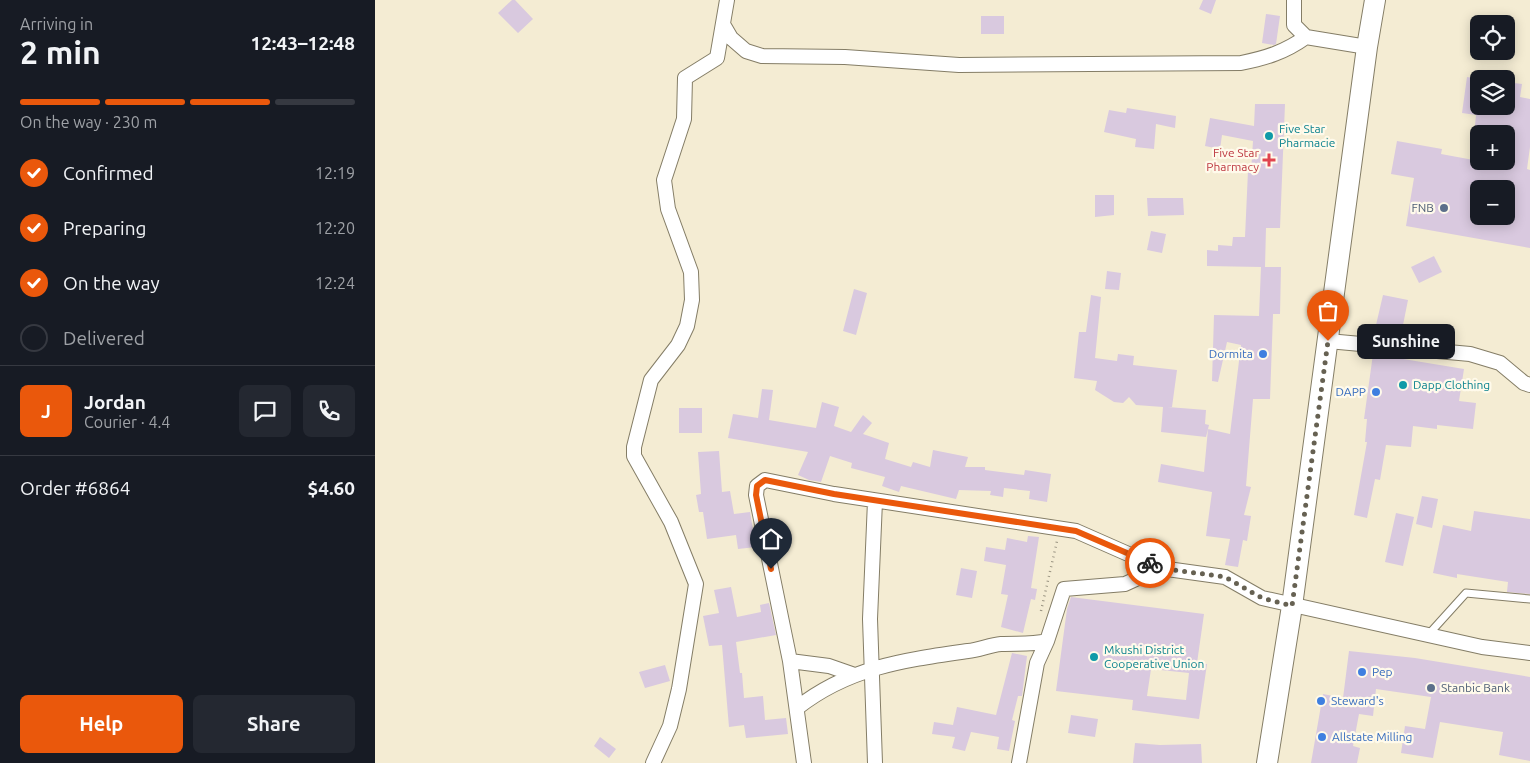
<!DOCTYPE html>
<html lang="en">
<head>
<meta charset="utf-8">
<style>
  body { margin:0; font-family:Ubuntu,sans-serif; background:#242831; color:#f1f3f6; height:100vh; display:flex; flex-direction:column; font-size:19px; white-space:nowrap }
  * { box-sizing:border-box; margin:0 }
  p { font-size:16px; color:#9ea1a6 }
  .icon { flex:none; width:28px; height:28px; fill:none; stroke:currentColor; stroke-width:2; stroke-linecap:round; stroke-linejoin:round }
  .map { position:relative; flex:1; overflow:hidden }
  .drawer { display:flex; flex-direction:column; background:#171b24; width:375px }
  .drawer>* { flex:none }
  .controls { position:absolute; left:1095px; top:15px; display:grid; gap:10px }
  .controls a { display:grid; place-items:center; width:45px; height:45px; border-radius:8px; background:#171b24; box-shadow:0 2px 12px #0003; font-size:25px }
  .pin { position:absolute; display:grid; place-items:center; width:42px; height:42px; color:#fff; margin:-51px -21px; border-radius:50% 50% 50% 0; rotate:-45deg; box-shadow:0 0 5px #0007 }
  .pin .icon { rotate:45deg }
  .courier { position:absolute; display:grid; place-items:center; width:50px; height:50px; margin:-25px; border:4px solid #ea580c; border-radius:50%; background:#fff; color:#222; box-shadow:0 1px 6px #0007 }
  .bubble { position:absolute; height:35px; border-radius:8px; background:#171b24; box-shadow:0 2px 12px #0003; font-size:16px; font-weight:700; line-height:35px; text-align:center }
  .headline em { font-style:normal; font-weight:700 }
  .headline div { display:flex; flex-direction:column-reverse }
  .headline { display:flex; align-items:center; justify-content:space-between; height:85px; padding:0 20px }
  h1 { font-size:32px; font-weight:700; line-height:38px }
  .bar { display:grid; grid-template-columns:repeat(4,1fr); gap:8px 5px; align-content:center; height:60px; padding:0 20px }
  .bar i { height:6px; border-radius:4px; background:#363941 }
  .bar .current { background:#ea580c }
  .bar p { grid-column:span 4 }
  .line { display:flex; align-items:center; gap:12px; padding:0 20px; border-top:1px solid #363941 }
  .line div { flex:1 }
  .round { display:grid; place-items:center; flex:none; width:52px; height:52px; border-radius:8px; background:#242831 }
  ol { padding:0 20px; list-style:none }
  li { display:flex; align-items:center; gap:15px; height:55px }
  li p { margin-inline-start:auto }
  li .icon { padding:5px; border-radius:50%; background:#ea580c; color:#fff; stroke-width:4 }
  li:last-child { color:#9ea1a6 }
  li i { width:28px; height:28px; border:2px solid #363941; border-radius:50% }
  .action { display:flex; gap:10px; margin-top:auto; padding:10px 20px }
  .action a { flex:1; height:58px; border-radius:8px; background:#ea580c; color:#fff; font-size:20px; font-weight:700; line-height:58px; text-align:center }
  .action a+a { background:#242831; color:#f1f3f6 }
  main { display:flex; flex:1; min-height:0 }
  .map>svg:first-child { display:block }
  .building { fill:#d9c9df; fill-rule:evenodd }
  .lines { fill:none; stroke-linecap:round; stroke-linejoin:round }
  .lane-casing { stroke:#847d66; stroke-width:9 }
  .street-casing { stroke:#847d66; stroke-width:16 }
  .secondary-casing { stroke:#847d66; stroke-width:22 }
  .path { stroke:#9a9482; stroke-width:2.5; stroke-dasharray:1 4; stroke-linecap:butt }
  .lane { stroke:#fff; stroke-width:7 }
  .street { stroke:#fff; stroke-width:14 }
  .secondary { stroke:#fff; stroke-width:20 }
  .done { stroke:#666152; stroke-width:5; stroke-dasharray:0 9 }
  .route { stroke:#ea580c; stroke-width:6 }
  .culture-dot { fill:#0f9aa8; stroke:#fffaeb; stroke-width:2 }
  .health-dot { fill:#e0444e; stroke:#fffaeb; stroke-width:2 }
  .service-dot { fill:#5c6f8a; stroke:#fffaeb; stroke-width:2 }
  .shop-dot { fill:#3f7fe0; stroke:#fffaeb; stroke-width:2 }
  .labels { text-anchor:middle; stroke-width:4.5; stroke-linejoin:round; paint-order:stroke }
  .culture-label { font-size:12px; fill:#0d838f; stroke:#fffaeb; text-anchor:start }
  .health-label { font-size:12px; fill:#be3a42; stroke:#fffaeb; text-anchor:end }
  .service-label { font-size:12px; fill:#4e5e75; stroke:#fffaeb; text-anchor:end }
  .shop-label { font-size:12px; fill:#366cbe; stroke:#fffaeb; text-anchor:start }
</style>
</head>
<body>
<main>
<section class="drawer">
<div class="headline"><div><h1>2 min</h1><p>Arriving in</p></div><em>12:43–12:48</em></div>
<div class="bar"><i class="current"></i><i class="current"></i><i class="current"></i><i></i><p>On the way · 230 m</p></div>
<ol>
<li><svg class="icon" aria-label="check" viewBox="0 0 24 24"><path d="M5 12l5 5 9-10"/></svg>Confirmed<p>12:19</p></li>
<li><svg class="icon" aria-label="check" viewBox="0 0 24 24"><path d="M5 12l5 5 9-10"/></svg>Preparing<p>12:20</p></li>
<li><svg class="icon" aria-label="check" viewBox="0 0 24 24"><path d="M5 12l5 5 9-10"/></svg>On the way<p>12:24</p></li>
<li><i></i>Delivered</li>
</ol>
<div class="line" style="height:90px"><b class="round" style="background:#ea580c;color:#fff">J</b><div><b>Jordan</b><p>Courier · 4.4</p></div><a class="round"><svg class="icon" aria-label="chat" viewBox="0 0 24 24"><path d="M4 5h16v11H9l-5 4z"/></svg></a><a class="round"><svg class="icon" aria-label="phone" viewBox="0 0 24 24"><path d="M5 4h4l2 5-3 2q2 4 5 5l2-3 5 2v4C11 20 4 13 5 4z"/></svg></a></div>
<div class="line" style="height:65px"><div>Order #6864</div><b>$4.60</b></div>
<div class="action"><a>Help</a><a>Share</a></div>
</section>
<div class="map">
<svg width="1155" height="763" viewBox="0 0 1155 763">
  <rect width="100%" height="100%" fill="#f4ecd3"/>
  <path class="building" d="M137 0H140L158 19 143 33 123 13Z
    M828 0H841L836 14 824 9Z
    M891 14 905 16 901 44 899 45 887 43Z
    M606 16H629V34H606Z
    M1092 77 1104 79V106H1131V82L1147 84 1145 97 1155 99V147L1152 169 1155 170V248L1031 226 1039 178 1016 174 1022 141 1067 149 1066 154 1131 166V134H1114V132L1108 131 1109 128 1100 126 1101 115 1087 113ZM1104 189H1131V216H1104Z
    M880 104H910L905 228H891L890 267H906L905 314H898L895 399H878L871 486 876 487 869 515 876 516 872 541 868 540 863 567 850 565 855 539 831 536 837 492 783 482 786 464 829 472 833 429 855 434 866 345 852 342 843 382 837 381 839 315 884 316 886 267 832 266V250L843 251V245L857 246 858 237H870L873 171 876 172 878 141 847 135 845 149 830 146 835 118 879 126Z
    M752 108 801 116 800 128 781 124 779 149 760 147 761 139 729 132 734 110 751 113Z
    M720 195H739V215L720 217Z
    M772 198H808L809 215 773 216Z
    M776 231 791 234 787 253 772 250Z
    M1059 256 1067 272 1044 283 1036 267Z
    M732 271 746 273 744 290 730 289Z
    M479 289 492 293 481 335 468 331Z
    M716 295 726 297 720 358 742 361 743 354 759 356 758 365 802 370 797 407H793L831 410 830 424 834 425 831 437 786 432 788 407 761 405 754 397 748 403 739 402 720 390 722 381 699 378 704 332H711Z
    M1008 295 1033 300 1027 330 1001 325Z
    M998 354 1089 369 1084 401 1101 403 1098 429 1062 425V429L1038 426 1036 447 1011 445 1005 480 1000 479 992 518 979 515 992 442H990L992 419H989Z
    M387 389 398 390 394 420 441 428 447 402 464 407 459 426 476 432 488 415 497 423 488 434 514 443 510 459 536 467 538 462 555 467 558 450 593 457 590 467H610V470L649 475 650 470 676 474 672 502 654 499 655 491 629 488 628 497 615 495 616 491 584 490 581 499 526 486 524 492 507 486 510 477 476 468 477 463 455 456 446 482 434 480 423 475 433 452 353 438 358 414 383 418Z
    M304 408H327V433H304Z
    M344 451 347 492 355 491 359 514 375 512 381 547 363 549 361 535 332 539 328 512H324L321 495 326 494 323 452Z
    M1047 496 1063 499 1057 528 1041 524Z
    M1099 511 1155 519V594L1132 592 1133 582 1082 574V578L1058 573 1068 525 1096 531Z
    M1021 513 1039 517 1028 566 1010 562Z
    M653 536 664 537 656 588 662 589 660 600 656 599 648 633 626 627 633 595 626 594 631 565 609 561 611 547 630 550 632 538 652 542Z
    M586 568 602 571 597 598 581 595Z
    M356 587 362 617 386 612 385 605 394 603 401 635 361 642 365 673H367L369 698 388 696 390 720 411 718 413 734 371 738 369 725 354 727 347 645 334 646 328 616 344 613 339 590Z
    M696 597 829 614 822 663 832 664 824 719 757 710 758 700 681 691 692 609ZM776 669 814 673 811 700 772 696Z
    M974 651 1040 658 1155 677V761L1124 755 1128 732 1065 722 1058 758 1026 753 1030 726 1050 729 1056 697 1001 689 998 716 984 714 978 746 985 748 982 763H936L948 694 968 698Z
    M637 653 652 656 647 696H643L637 720 640 721 634 751 622 749 624 737 596 732 590 751 577 748 580 737 557 734 559 722 578 725 582 707 621 715Z
    M290 665 295 681 270 688 264 672Z
    M696 715 723 719 720 737 693 733Z
    M225 737 241 749 234 758 219 746Z
    M760 743 785 745 826 744 827 763H758Z"/>
  <g class="lines">
    <defs>
      <path id="lane" d="M1053 635 1091 593 1155 599"/>
      <path id="street" d="M919 0V25L931 37
        M349 26 356 38 371 51 387 56 470 57 584 65 866 63C891 58 910 52 931 37L992 47
        M953 341 1095 354 1125 363 1149 383 1155 385
        M415 661 454 666 477 674
        M422 708C474 667 530 660 593 651 604 650 615 645 626 644 642 643 656 645 672 641L689 589 750 584 785 568
        M278 763 295 726 304 689 321 584 296 522 259 456V447L276 380 303 345 312 326 317 300 316 272 293 209 289 180 309 119 310 78 342 58 352 0
        M429 763 415 661 381 495 382 486 390 480 459 494 701 531 785 568 850 577 887 598 1107 647 1155 653
        M500 763 495 619 500 501
        M644 763 662 663 672 641"/>
      <path id="secondary" d="M892 763 917 606 992 47 1000 0"/>
    </defs>
    <use href="#lane" class="lane-casing"/>
    <use href="#street" class="street-casing"/>
    <use href="#secondary" class="secondary-casing"/>
    <path class="path" d="M666 611 682 541"/>
    <use href="#lane" class="lane"/>
    <use href="#street" class="street"/>
    <use href="#secondary" class="secondary"/>
  </g>
  <g class="lines">
    <path class="done" d="M775 563 785 568 850 577 887 598 917 606 953 341"/>
    <path class="route" d="M396 569 381 495 382 486 390 480 459 494 701 531 775 563"/>
  </g>
  <g class="culture-dot">
    <circle cx="894" cy="136" r="5"/>
    <circle cx="1028" cy="385" r="5"/>
    <circle cx="719" cy="657" r="5"/>
  </g>
  <path class="health-dot" d="M891.5 152.5h5v5h5v5h-5v5h-5v-5h-5v-5h5z"/>
  <g class="service-dot">
    <circle cx="1069" cy="208" r="5"/>
    <circle cx="1056" cy="688" r="5"/>
  </g>
  <g class="shop-dot">
    <circle cx="888" cy="354" r="5"/>
    <circle cx="1001" cy="392" r="5"/>
    <circle cx="987" cy="672" r="5"/>
    <circle cx="946" cy="701" r="5"/>
    <circle cx="947" cy="737" r="5"/>
  </g>
  <g class="labels">
    <g class="culture-label">
      <text x="904" y="133">Five Star<tspan x="904" dy="14">Pharmacie</tspan></text>
      <text x="1038" y="389">Dapp Clothing</text>
      <text x="729" y="654">Mkushi District<tspan x="729" dy="14">Cooperative Union</tspan></text>
    </g>
    <g class="health-label">
      <text x="884" y="157">Five Star<tspan x="884" dy="14">Pharmacy</tspan></text>
    </g>
    <g class="service-label">
      <text x="1059" y="212">FNB</text>
      <text x="1066" y="692" text-anchor="start">Stanbic Bank</text>
    </g>
    <g class="shop-label">
      <text x="878" y="358" text-anchor="end">Dormita</text>
      <text x="991" y="396" text-anchor="end">DAPP</text>
      <text x="997" y="676">Pep</text>
      <text x="956" y="705">Steward's</text>
      <text x="957" y="741">Allstate Milling</text>
    </g>
  </g>
</svg>
<div class="controls">
<a><svg class="icon" aria-label="locate" viewBox="0 0 24 24"><circle cx="12" cy="12" r="6"/><path d="M12 2v4M12 18v4M2 12h4M18 12h4"/></svg></a>
<a><svg class="icon" aria-label="layers" viewBox="0 0 24 24"><path d="M12 4l9 5-9 5-9-5zM3 14l9 5 9-5"/></svg></a>
<a>+</a>
<a>−</a>
</div>
<div class="pin" style="left:953px;top:341px;background:#ea580c"><svg class="icon" aria-label="bag" viewBox="0 0 24 24"><path d="M5 8h14l-1 12H6zM9 8a3 3 0 0 1 6 0"/></svg></div>
<div class="pin" style="left:396px;top:569px;background:#1f2937"><svg class="icon" aria-label="home" viewBox="0 0 24 24"><path d="M3 11l9-7 9 7M6 9v11h12V9"/></svg></div>
<div class="courier" style="left:775px;top:563px"><svg class="icon" aria-label="bike" viewBox="0 0 24 24"><circle cx="6" cy="16" r="4"/><circle cx="18" cy="16" r="4"/><path d="M6 16l4-8h5l3 8M10 8l3 8H6M13 5h3"/></svg></div>
<div class="bubble" style="left:982px;top:324px;width:98px">Sunshine</div>
</div>
</main>
</body>
</html>
